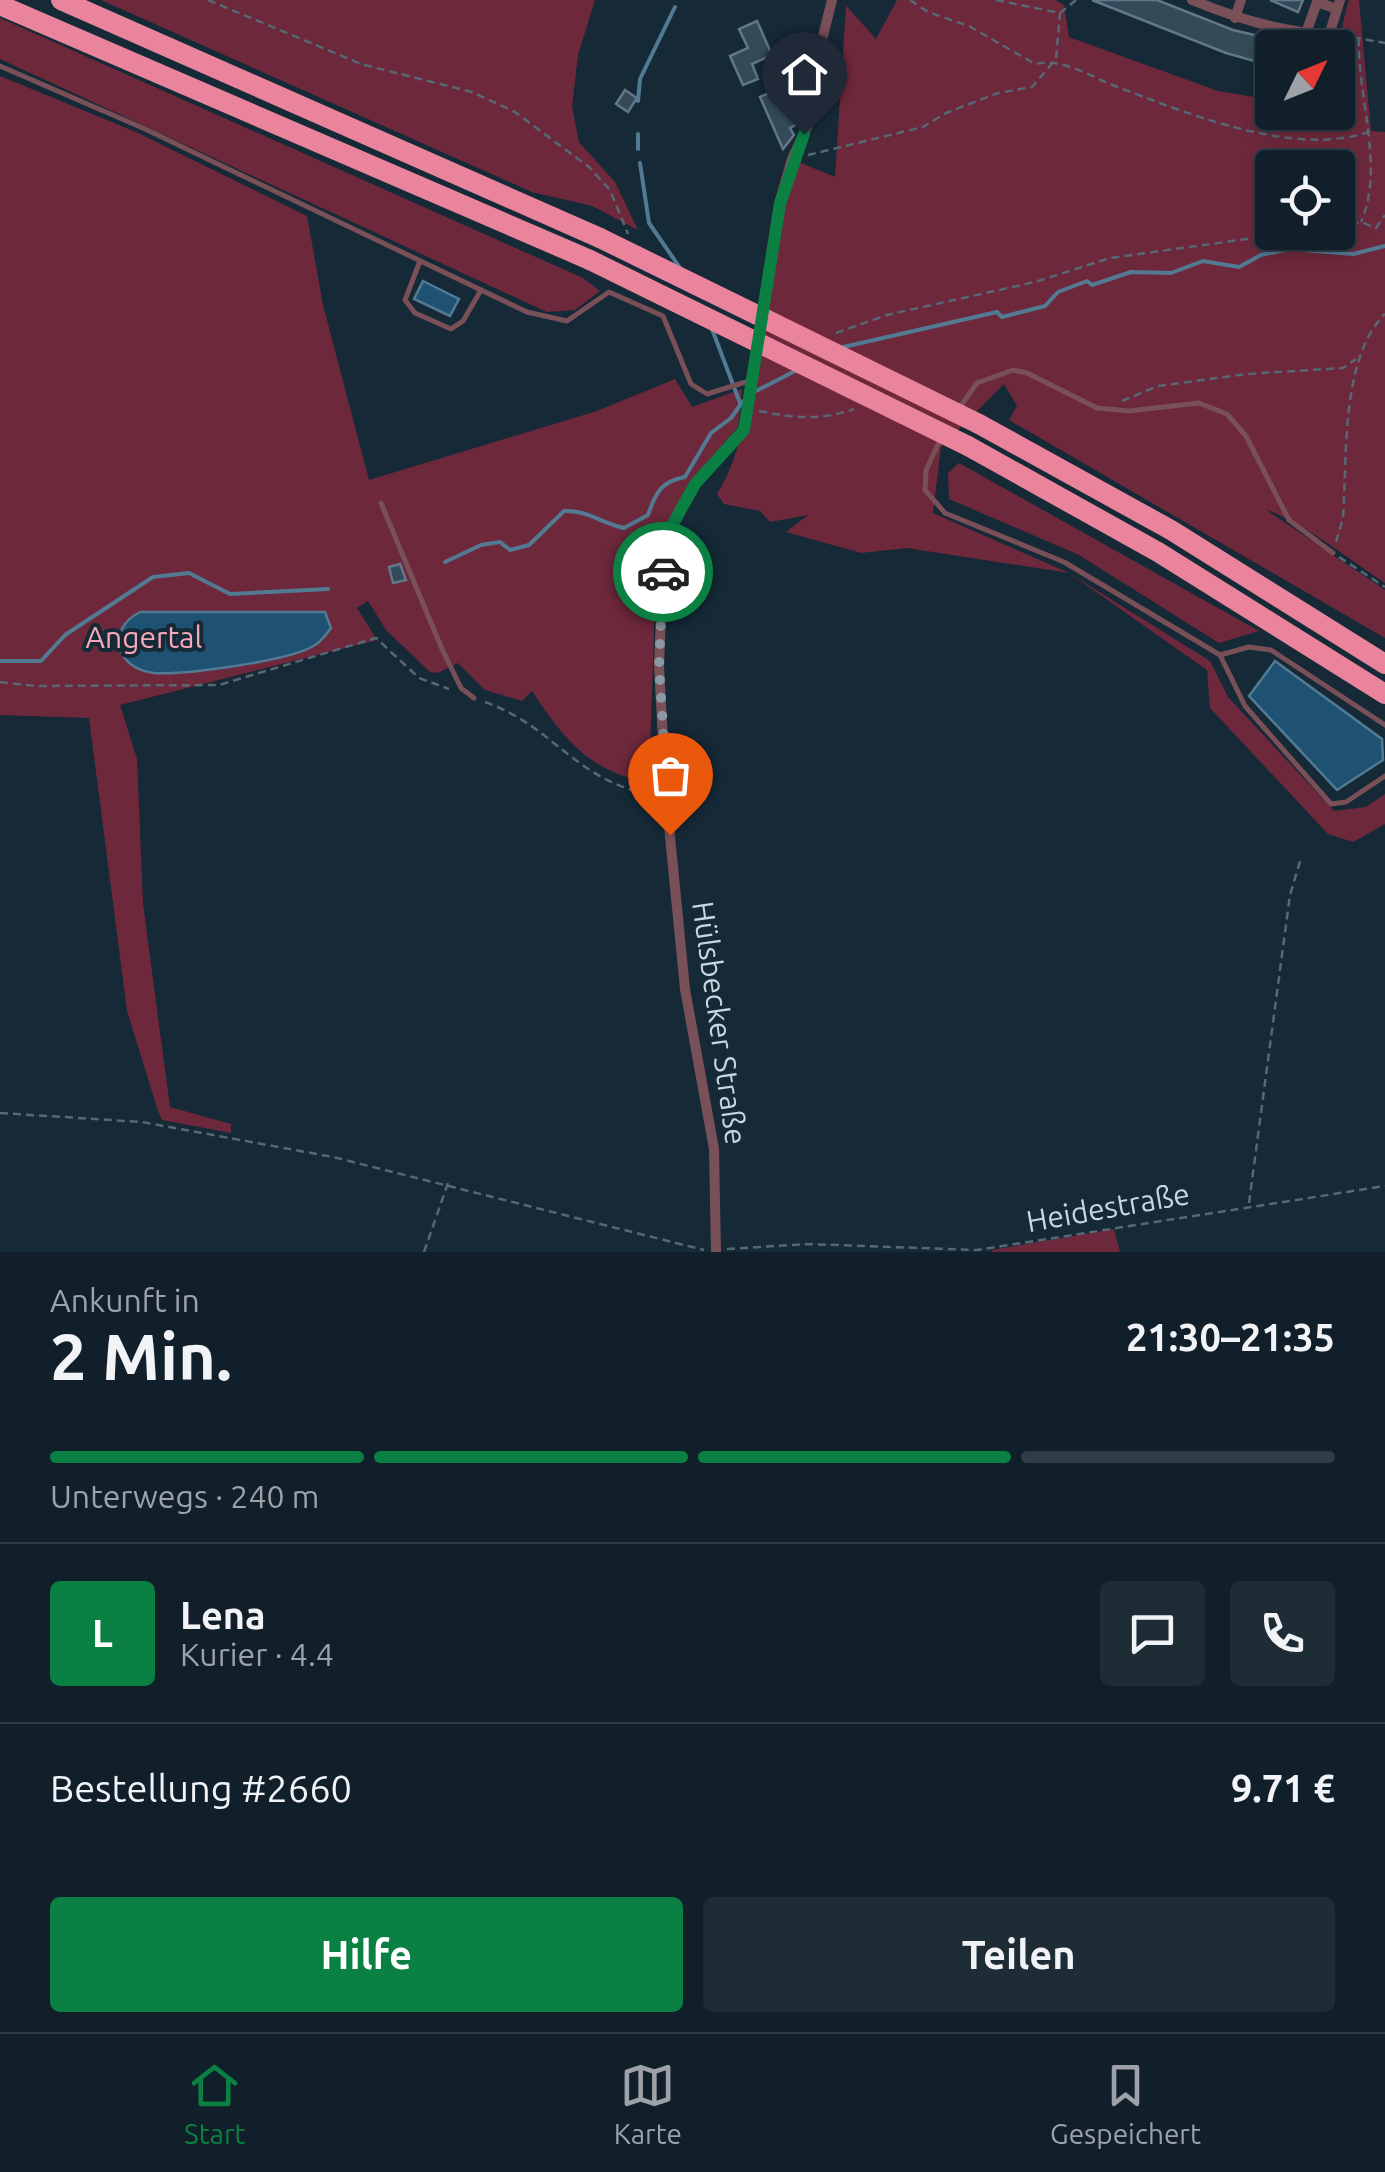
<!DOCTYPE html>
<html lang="de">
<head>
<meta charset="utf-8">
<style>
  body { margin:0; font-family:Ubuntu,sans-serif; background:#1e2c35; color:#f1f3f6; height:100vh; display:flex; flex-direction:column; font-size:38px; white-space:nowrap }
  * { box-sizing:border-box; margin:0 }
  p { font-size:32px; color:#9ca2a8 }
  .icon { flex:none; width:55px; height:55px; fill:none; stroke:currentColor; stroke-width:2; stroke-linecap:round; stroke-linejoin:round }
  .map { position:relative; height:1252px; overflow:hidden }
  .sheet { display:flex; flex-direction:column; background:#101f29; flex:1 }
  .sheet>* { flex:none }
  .needle { width:65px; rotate:47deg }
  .controls { position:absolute; left:1255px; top:30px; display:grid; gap:20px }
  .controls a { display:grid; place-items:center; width:100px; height:100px; border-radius:10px; background:#101f29; box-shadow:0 5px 15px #0003,0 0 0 2px #303d46; font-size:50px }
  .pin { position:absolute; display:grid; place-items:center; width:85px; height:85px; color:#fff; margin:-102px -42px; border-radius:50% 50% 50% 0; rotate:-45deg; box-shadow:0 0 10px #0007 }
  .pin .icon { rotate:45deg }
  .courier { position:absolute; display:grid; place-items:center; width:100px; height:100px; margin:-50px; border:8px solid #0b8043; border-radius:50%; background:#fff; color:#222; box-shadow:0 2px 12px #0007 }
  .head em { font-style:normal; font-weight:600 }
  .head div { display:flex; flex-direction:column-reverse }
  .head { display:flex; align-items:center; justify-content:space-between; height:170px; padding:0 50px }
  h1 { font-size:65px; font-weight:600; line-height:75px }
  .bar { display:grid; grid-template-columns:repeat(4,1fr); gap:15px 10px; align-content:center; height:120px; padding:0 50px }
  .bar i { height:12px; border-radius:8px; background:#303d46 }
  .bar .current { background:#0b8043 }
  .bar p { grid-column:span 4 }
  .line { display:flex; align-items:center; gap:25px; padding:0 50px; border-top:2px solid #303d46 }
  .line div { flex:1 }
  .round { display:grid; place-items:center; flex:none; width:105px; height:105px; border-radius:10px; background:#1e2c35 }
  .button { display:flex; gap:20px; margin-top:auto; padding:20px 50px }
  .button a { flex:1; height:115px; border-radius:10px; background:#0b8043; color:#fff; font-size:40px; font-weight:600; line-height:115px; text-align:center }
  .button a+a { background:#1e2c35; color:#f1f3f6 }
  .menu { display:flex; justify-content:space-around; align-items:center; height:140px; border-top:2px solid #303d46; background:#101f29; font-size:28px; color:#9ca2a8 }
  .menu a { display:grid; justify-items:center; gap:5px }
  .menu .current { color:#0b8043 }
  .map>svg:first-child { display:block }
  .green { fill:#6e283c; fill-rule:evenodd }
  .water { fill:#1f5272; stroke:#527a93; stroke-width:2.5 }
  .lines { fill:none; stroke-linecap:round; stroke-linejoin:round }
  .stream { stroke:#527a93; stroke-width:4 }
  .building { fill:#354a58; stroke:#627888; stroke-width:2.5 }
  .path { stroke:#576875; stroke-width:2.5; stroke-dasharray:8 5; stroke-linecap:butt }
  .lane { stroke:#794f58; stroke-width:5 }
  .street { stroke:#794f58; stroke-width:10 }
  .highway { stroke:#e9849c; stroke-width:20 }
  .highway-bridge { stroke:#e9849c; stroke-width:20 }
  .done { stroke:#8b99a4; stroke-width:10; stroke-dasharray:0 18 }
  .route { stroke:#0b8043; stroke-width:12 }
  .labels { text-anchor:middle; stroke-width:8; stroke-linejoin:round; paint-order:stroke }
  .park-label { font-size:30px; fill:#f6a8b8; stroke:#152937 }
  .street-label { font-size:30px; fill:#cad6df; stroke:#152937 }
</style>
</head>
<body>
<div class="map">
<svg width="1385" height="1252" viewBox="0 0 1385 1252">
  <rect width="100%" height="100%" fill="#152937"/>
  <path class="green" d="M101 0H595L578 55 572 107 579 142 615 182 638 230 592 206 532 192Z
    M841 0 876 39 897 0H1055L1064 5 1069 37 1218 91 1272 100V112H1338C1338 74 1337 37 1349 0H1359L1371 131 1385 132V583C1345 557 1311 527 1265 509L1385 590V638L1009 420 1017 406 1004 384 941 447 933 513 1069 573 1210 661 1228 697 1334 811 1366 807 1385 794V824L1353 842 1328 834 1210 708 1207 670 1069 573 907 548 861 553 786 532 808 515 770 522 760 511 724 504 717 494C741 455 746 412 755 368 768 300 775 227 796 161L835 177 846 6ZM1272 168H1338V232H1272Z
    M0 18 583 278 600 291 575 310 547 312 0 59Z
    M0 76 136 132 307 216 323 305 369 480 597 411 675 379 692 407 742 389 738 427 689 483 657 543 649 781C592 775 562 737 532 691L522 701 485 690 458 663 438 673 430 672 386 630 368 601 357 608 377 640 120 705 137 759 143 904 170 1107 231 1124V1133L162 1120 158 1111 127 1011 89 718 0 715Z
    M959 463 1259 631 1219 643 1079 555 949 499 948 473Z
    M1114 1229 1120 1252H992V1250Z"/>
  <path class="water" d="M423 281 459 299 450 316 414 299Z
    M140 612H325L331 628C327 633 321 642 315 645 291 661 184 675 154 673 116 669 105 630 140 612Z
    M1275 661 1382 739 1383 760 1337 790 1249 696Z"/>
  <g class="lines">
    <path class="stream" d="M638 101 640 79 675 7
      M638 149V134
      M640 163 649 223 680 268
      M712 329 740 403
      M839 348 997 312 1002 317 1045 306 1058 292 1087 281 1092 285 1131 272 1171 273 1203 261 1239 267 1261 255 1290 249 1353 254 1385 246
      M756 391 795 371
      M445 562 481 545 500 542 510 550 529 545 564 511C587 510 601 523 624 528L648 515C655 494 661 481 685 477L711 433 731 418 743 401
      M0 661H41L65 635 153 577 189 573 230 594 328 589"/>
  </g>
  <path class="building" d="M1092 0H1157L1233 30 1272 39V66L1226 53Z
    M1270 0H1303L1298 12Z
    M757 21 772 55 752 64 758 79 743 85 730 56 748 48 739 29Z
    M802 78 807 106 799 123 790 128 794 135 783 149 760 97Z
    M625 90 637 98 628 112 616 104Z
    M400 564 406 580 393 583 389 567Z"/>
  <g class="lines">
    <path class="path" d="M208 0 361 64 472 92 515 112 589 167 610 190 628 234
      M910 0 928 12 969 26 1035 64C1063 58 1087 75 1115 86 1186 113 1297 159 1371 131
      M996 0 1060 13 1076 0
      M1340 35 1385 43
      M1359 38C1357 97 1385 167 1361 222
      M808 155 923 127 946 113 998 93 1032 87 1056 59 1060 13
      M1338 227 1361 222 1376 228 1385 215
      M836 333 887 315 1035 282 1110 258 1297 232
      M1122 401 1158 386 1247 374 1343 368 1356 359
      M759 411C794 418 820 421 854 409
      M1336 542 1343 518C1347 457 1341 357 1385 314
      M1339 557 1385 587
      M0 682 35 686 219 685 376 638 419 678 449 689
      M485 702C554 726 577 783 654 795
      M0 1113 142 1122 333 1157 704 1250
      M1249 1203 1290 895 1301 858
      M727 1249 807 1244 977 1250 1385 1186
      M424 1252 448 1183"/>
    <path class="lane" d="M0 66 145 129 527 312 567 321 609 292 663 316 691 384 707 394 749 381
      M420 261 405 300 415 313 451 329 463 321 481 290
      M960 407 977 383 1013 370 1027 373 1097 408 1129 411 1199 403 1227 414 1246 436 1289 520 1333 553
      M941 438 926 470 925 490 945 513 1064 562 1220 655
      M381 503 442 649 461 688 474 698
      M1385 725 1271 650 1249 647 1220 655 1245 706 1331 804 1346 802 1385 776"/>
    <path class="street" d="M1192 0C1238 19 1279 31 1329 35L1340 0
      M1235 18 1241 0
      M1306 33 1317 2 1337 9
      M716 1252 714 1149 685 989 666 796 659 666 664 540 695 484 744 430 779 204 792 159 816 108V64L832 0"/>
    <path class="highway" d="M61 0 600 238
      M0 5 590 260
      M979 424 1171 530 1385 664
      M968 446 1158 552 1385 694"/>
    <path class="highway-bridge" d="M600 238 979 424
      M590 260 968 446"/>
  </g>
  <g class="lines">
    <path class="done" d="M663 572 659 666 670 835"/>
    <path class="route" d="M663 572 664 540 695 484 744 430 780 204 804 134"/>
  </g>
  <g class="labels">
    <g class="park-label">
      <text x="144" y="648">Angertal</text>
    </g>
    <g class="street-label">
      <text transform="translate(719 1023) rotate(82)" y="10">Hülsbecker Straße</text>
      <text transform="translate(1108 1208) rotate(-10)" y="10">Heidestraße</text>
    </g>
  </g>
</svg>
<div class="controls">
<a><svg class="needle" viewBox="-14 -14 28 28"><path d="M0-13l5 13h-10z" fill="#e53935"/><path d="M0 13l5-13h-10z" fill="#9ca2a8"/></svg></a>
<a><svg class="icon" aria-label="locate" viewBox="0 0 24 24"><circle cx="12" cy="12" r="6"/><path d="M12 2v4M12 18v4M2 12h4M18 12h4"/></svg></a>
</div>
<div class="pin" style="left:670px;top:835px;background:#ea580c"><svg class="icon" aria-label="bag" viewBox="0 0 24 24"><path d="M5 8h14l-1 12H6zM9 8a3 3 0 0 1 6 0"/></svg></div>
<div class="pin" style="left:804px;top:134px;background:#1f2937"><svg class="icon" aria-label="home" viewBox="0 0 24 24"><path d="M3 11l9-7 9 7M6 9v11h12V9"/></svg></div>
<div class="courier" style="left:663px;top:572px"><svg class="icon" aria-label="car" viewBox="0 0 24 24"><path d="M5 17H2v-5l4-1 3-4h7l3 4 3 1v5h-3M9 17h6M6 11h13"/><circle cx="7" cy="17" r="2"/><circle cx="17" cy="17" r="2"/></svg></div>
</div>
<section class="sheet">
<div class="head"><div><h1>2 Min.</h1><p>Ankunft in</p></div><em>21:30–21:35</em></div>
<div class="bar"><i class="current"></i><i class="current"></i><i class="current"></i><i></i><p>Unterwegs · 240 m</p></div>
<div class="line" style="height:180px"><b class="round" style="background:#0b8043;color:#fff">L</b><div><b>Lena</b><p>Kurier · 4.4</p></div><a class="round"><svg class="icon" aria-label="chat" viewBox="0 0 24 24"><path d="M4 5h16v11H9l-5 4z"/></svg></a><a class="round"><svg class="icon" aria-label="phone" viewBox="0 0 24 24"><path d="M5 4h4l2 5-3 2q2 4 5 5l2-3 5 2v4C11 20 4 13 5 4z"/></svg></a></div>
<div class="line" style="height:130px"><div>Bestellung #2660</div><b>9.71 €</b></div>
<div class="button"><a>Hilfe</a><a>Teilen</a></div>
</section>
<nav class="menu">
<a class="current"><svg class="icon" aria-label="home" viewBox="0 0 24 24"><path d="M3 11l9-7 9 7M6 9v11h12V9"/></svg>Start</a>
<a><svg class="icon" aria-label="map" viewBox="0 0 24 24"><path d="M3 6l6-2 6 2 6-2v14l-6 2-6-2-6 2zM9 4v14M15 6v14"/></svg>Karte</a>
<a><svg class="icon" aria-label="saved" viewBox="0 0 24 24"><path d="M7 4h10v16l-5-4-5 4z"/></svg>Gespeichert</a>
</nav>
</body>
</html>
